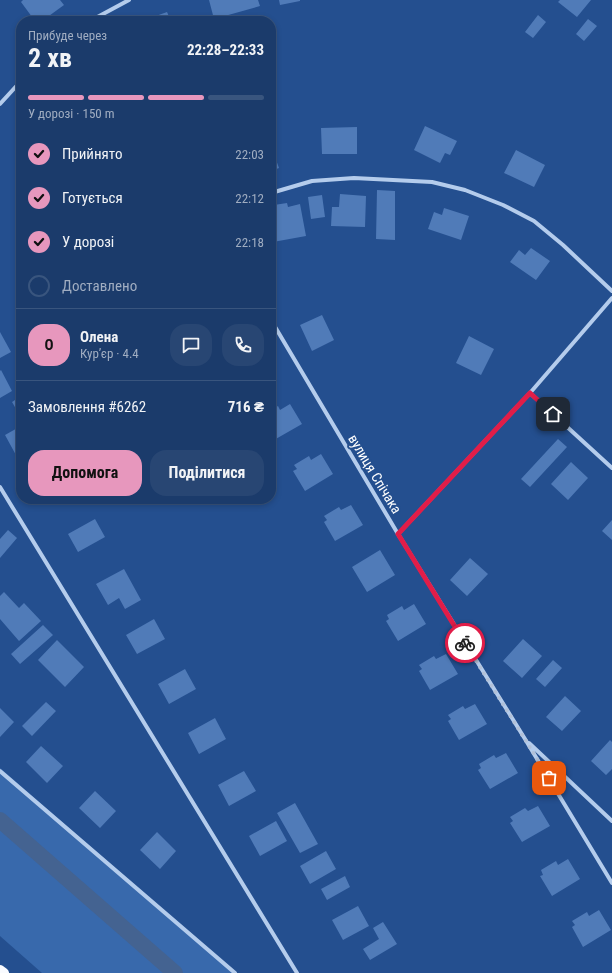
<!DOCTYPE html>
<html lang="uk">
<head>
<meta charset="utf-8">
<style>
  body { margin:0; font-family:"Roboto Condensed",sans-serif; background:#284673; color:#f1f3f6; height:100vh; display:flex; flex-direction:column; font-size:15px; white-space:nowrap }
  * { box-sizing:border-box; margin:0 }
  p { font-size:13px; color:#a0adc1 }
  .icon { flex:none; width:22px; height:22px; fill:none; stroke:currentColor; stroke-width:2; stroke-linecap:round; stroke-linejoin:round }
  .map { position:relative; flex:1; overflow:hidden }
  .sheet { position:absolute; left:16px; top:16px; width:260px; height:488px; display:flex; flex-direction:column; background:#1b3b6b; border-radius:16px; box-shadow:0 2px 6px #0003,0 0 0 1px #39557e }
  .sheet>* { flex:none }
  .pin { position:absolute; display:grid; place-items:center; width:34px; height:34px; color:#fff; margin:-17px; border-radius:8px; box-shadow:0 2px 6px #0006 }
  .courier { position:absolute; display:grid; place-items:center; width:40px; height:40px; margin:-20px; border:3px solid #e11d48; border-radius:50%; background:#fff; color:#222; box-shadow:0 1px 5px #0007 }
  .head em { font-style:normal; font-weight:700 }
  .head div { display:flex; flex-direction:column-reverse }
  .head { display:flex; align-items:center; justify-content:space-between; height:68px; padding:0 12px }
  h1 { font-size:26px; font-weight:700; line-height:30px }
  .bar { display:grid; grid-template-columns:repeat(4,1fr); gap:6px 4px; align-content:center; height:48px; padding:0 12px }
  .bar i { height:5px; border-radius:3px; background:#39557e }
  .bar .on { background:#e797bd }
  .bar p { grid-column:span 4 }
  .line { display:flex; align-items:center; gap:10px; padding:0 12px; border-top:1px solid #39557e }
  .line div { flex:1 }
  .round { display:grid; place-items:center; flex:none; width:42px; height:42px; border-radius:16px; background:#284673 }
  ol { padding:0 12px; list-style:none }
  li { display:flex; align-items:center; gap:12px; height:44px }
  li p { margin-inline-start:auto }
  li .icon { padding:4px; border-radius:50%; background:#e797bd; color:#111; stroke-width:4 }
  li:last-child { color:#a0adc1 }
  li i { width:22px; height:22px; border:2px solid #39557e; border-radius:50% }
  .cta { display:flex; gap:8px; margin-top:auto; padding:8px 12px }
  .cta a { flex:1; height:46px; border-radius:16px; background:#e797bd; color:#111; font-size:16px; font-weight:700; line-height:46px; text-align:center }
  .cta a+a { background:#284673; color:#f1f3f6 }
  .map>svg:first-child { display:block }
  .green { fill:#3869ac }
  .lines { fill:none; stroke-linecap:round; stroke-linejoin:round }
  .canal { stroke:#446391; stroke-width:16 }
  .building { fill:#507bb8 }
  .minor { stroke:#b4ccec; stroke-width:4 }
  .primary { stroke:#f9fbff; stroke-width:10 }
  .done { stroke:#b2c1d8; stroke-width:4; stroke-dasharray:0 7.2 }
  .route { stroke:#e11d48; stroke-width:5 }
  .labels { text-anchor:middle; stroke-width:4; stroke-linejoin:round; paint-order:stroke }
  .street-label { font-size:14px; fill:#fff; stroke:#244f8f }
</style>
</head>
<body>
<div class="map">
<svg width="612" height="973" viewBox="0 0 612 973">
  <rect width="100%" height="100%" fill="#244f8f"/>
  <path class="green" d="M0 768 236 973H42L0 936Z"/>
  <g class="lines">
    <path class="canal" d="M0 820 175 973"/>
  </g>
  <path class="building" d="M23 0H60L64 5 42 21H35L21 2Z
    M209 0H258L260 6 214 19Z
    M279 0H300V1L280 5Z
    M560 0H591L577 17 558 2Z
    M167 12 171 21H142Z
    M538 15 546 22 533 38 525 32Z
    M588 19 597 26 584 41 576 34Z
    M425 126 457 141 450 155 445 153 440 163 414 150Z
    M357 127V154H322L321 128Z
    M271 146 279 168 271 171Z
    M516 150 545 165 534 187 504 173Z
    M377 190 395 191V240L376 239Z
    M340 194 366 196 365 227 331 226 332 207H339Z
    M322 195 325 217 311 219 308 197Z
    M287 203 288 207 300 204 306 236 273 242 271 229V210H275L274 205Z
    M444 208 469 216 461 240 428 229 434 212 442 215Z
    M531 248 550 261 536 280 510 262 519 250 525 255Z
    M322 315 334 340 312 351 300 325Z
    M0 332 11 352 0 358Z
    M469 336 494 349 481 375 456 363Z
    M1 370 12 391 0 398V371Z
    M21 376V390L15 379Z
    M21 396V413L19 414 12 402Z
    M290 404 302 424 274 440 271 436V410L278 406 280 410Z
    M21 426V454L17 457 5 435Z
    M558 439 567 447 530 487 521 479Z
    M321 454 333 474 305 491 293 471 297 469 294 465 309 456 311 460Z
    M571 462 588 478 568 500 551 484Z
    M351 505 363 525 335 541 324 522 327 520 324 516 339 507 341 510Z
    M95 519 105 537 78 552 68 534Z
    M612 520V540L602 531Z
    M8 530 17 538 0 558V539Z
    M380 550 395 575 367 592 352 567Z
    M470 558 488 574 467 596 450 580Z
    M124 569 141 600 125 609 119 598 108 605 96 584Z
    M4 592 19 608 24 603 41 621 19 641 0 619V596Z
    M414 604 426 624 398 641 386 621 389 619 387 615 402 606 404 610Z
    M154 619 165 639 137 654 126 635Z
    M43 625 53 635 20 664 11 654Z
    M523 639 542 656 522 678 503 661Z
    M57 640 84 667 65 687 38 660Z
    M446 654 458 674 430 690 419 671 422 669 419 665 434 656 436 659Z
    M553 660 562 668 545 687 536 679Z
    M185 669 196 689 169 704 158 684Z
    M565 696 581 711 562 731 546 717Z
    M46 702 56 711 32 736 22 726Z
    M475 704 487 724 459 740 448 721 451 719 448 715 463 706 465 709Z
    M0 708 14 722 0 737Z
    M215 718 226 739 199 754 188 733Z
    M610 740 612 742V769L606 775 591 761Z
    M41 746 63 766 47 783 26 762Z
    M506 753 518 773 490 789 478 770 481 768 479 764 494 755 496 758Z
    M244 771 256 791 229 806 218 785Z
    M95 791 116 811 100 828 79 808Z
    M295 803 318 844 300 853 277 813Z
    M538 806 550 826 522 842 510 823 513 821 510 817 525 808 528 811Z
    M276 821 287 841 260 856 249 836Z
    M157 832 176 851 160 869 140 850Z
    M326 851 336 869 310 884 300 866Z
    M568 859 580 879 552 896 540 876 543 875 541 870 556 861 558 865Z
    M345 876 350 887 327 900 321 889Z
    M358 906 369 926 343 940 332 920Z
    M599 910 611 930 583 947 572 927 575 925 572 921 587 912 589 916Z
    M383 922 397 944 370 960 363 949 379 939 373 928Z"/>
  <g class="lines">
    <path class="minor" d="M90 21 129 0
      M0 104 21 81
      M271 193 312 181 354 178 432 182 465 190 503 205 534 221 563 245 612 291
      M271 320 398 534 525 739 612 883
      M530 393 612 468
      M0 487 297 973
      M398 534 530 393 612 298
      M529 743 612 821
      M0 771 235 973"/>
    <path class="primary" d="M0 970 4 973"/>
  </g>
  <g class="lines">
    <path class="done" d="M465 643 549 778"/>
    <path class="route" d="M465 643 398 534 530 393 553 414"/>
  </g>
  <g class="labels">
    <g class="street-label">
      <text transform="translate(375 474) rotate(59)" y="5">вулиця Спічака</text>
    </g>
  </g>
</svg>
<div class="pin" style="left:549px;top:778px;background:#ea580c"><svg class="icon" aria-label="bag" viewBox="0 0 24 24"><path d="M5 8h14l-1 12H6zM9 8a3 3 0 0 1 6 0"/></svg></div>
<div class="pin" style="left:553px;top:414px;background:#1f2937"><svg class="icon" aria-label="home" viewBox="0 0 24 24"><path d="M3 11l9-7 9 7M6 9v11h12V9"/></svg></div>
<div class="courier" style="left:465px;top:643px"><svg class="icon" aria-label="bike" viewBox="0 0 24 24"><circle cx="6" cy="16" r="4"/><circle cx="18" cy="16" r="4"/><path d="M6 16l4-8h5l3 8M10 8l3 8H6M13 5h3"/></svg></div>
<section class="sheet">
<div class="head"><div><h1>2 хв</h1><p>Прибуде через</p></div><em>22:28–22:33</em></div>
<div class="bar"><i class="on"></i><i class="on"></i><i class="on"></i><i></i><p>У дорозі · 150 m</p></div>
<ol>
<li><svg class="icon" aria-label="check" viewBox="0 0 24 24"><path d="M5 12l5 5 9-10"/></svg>Прийнято<p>22:03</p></li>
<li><svg class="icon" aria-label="check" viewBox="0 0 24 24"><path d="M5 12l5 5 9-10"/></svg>Готується<p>22:12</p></li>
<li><svg class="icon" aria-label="check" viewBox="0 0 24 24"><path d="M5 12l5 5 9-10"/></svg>У дорозі<p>22:18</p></li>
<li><i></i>Доставлено</li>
</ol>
<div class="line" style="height:72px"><b class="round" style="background:#e797bd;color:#111">О</b><div><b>Олена</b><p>Кур’єр · 4.4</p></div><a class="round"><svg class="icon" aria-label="chat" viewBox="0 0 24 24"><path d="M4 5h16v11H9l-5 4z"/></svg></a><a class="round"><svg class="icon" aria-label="phone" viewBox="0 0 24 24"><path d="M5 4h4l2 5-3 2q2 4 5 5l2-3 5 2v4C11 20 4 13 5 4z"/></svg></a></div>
<div class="line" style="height:52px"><div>Замовлення #6262</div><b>716 ₴</b></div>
<div class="cta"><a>Допомога</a><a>Поділитися</a></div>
</section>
</div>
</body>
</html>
